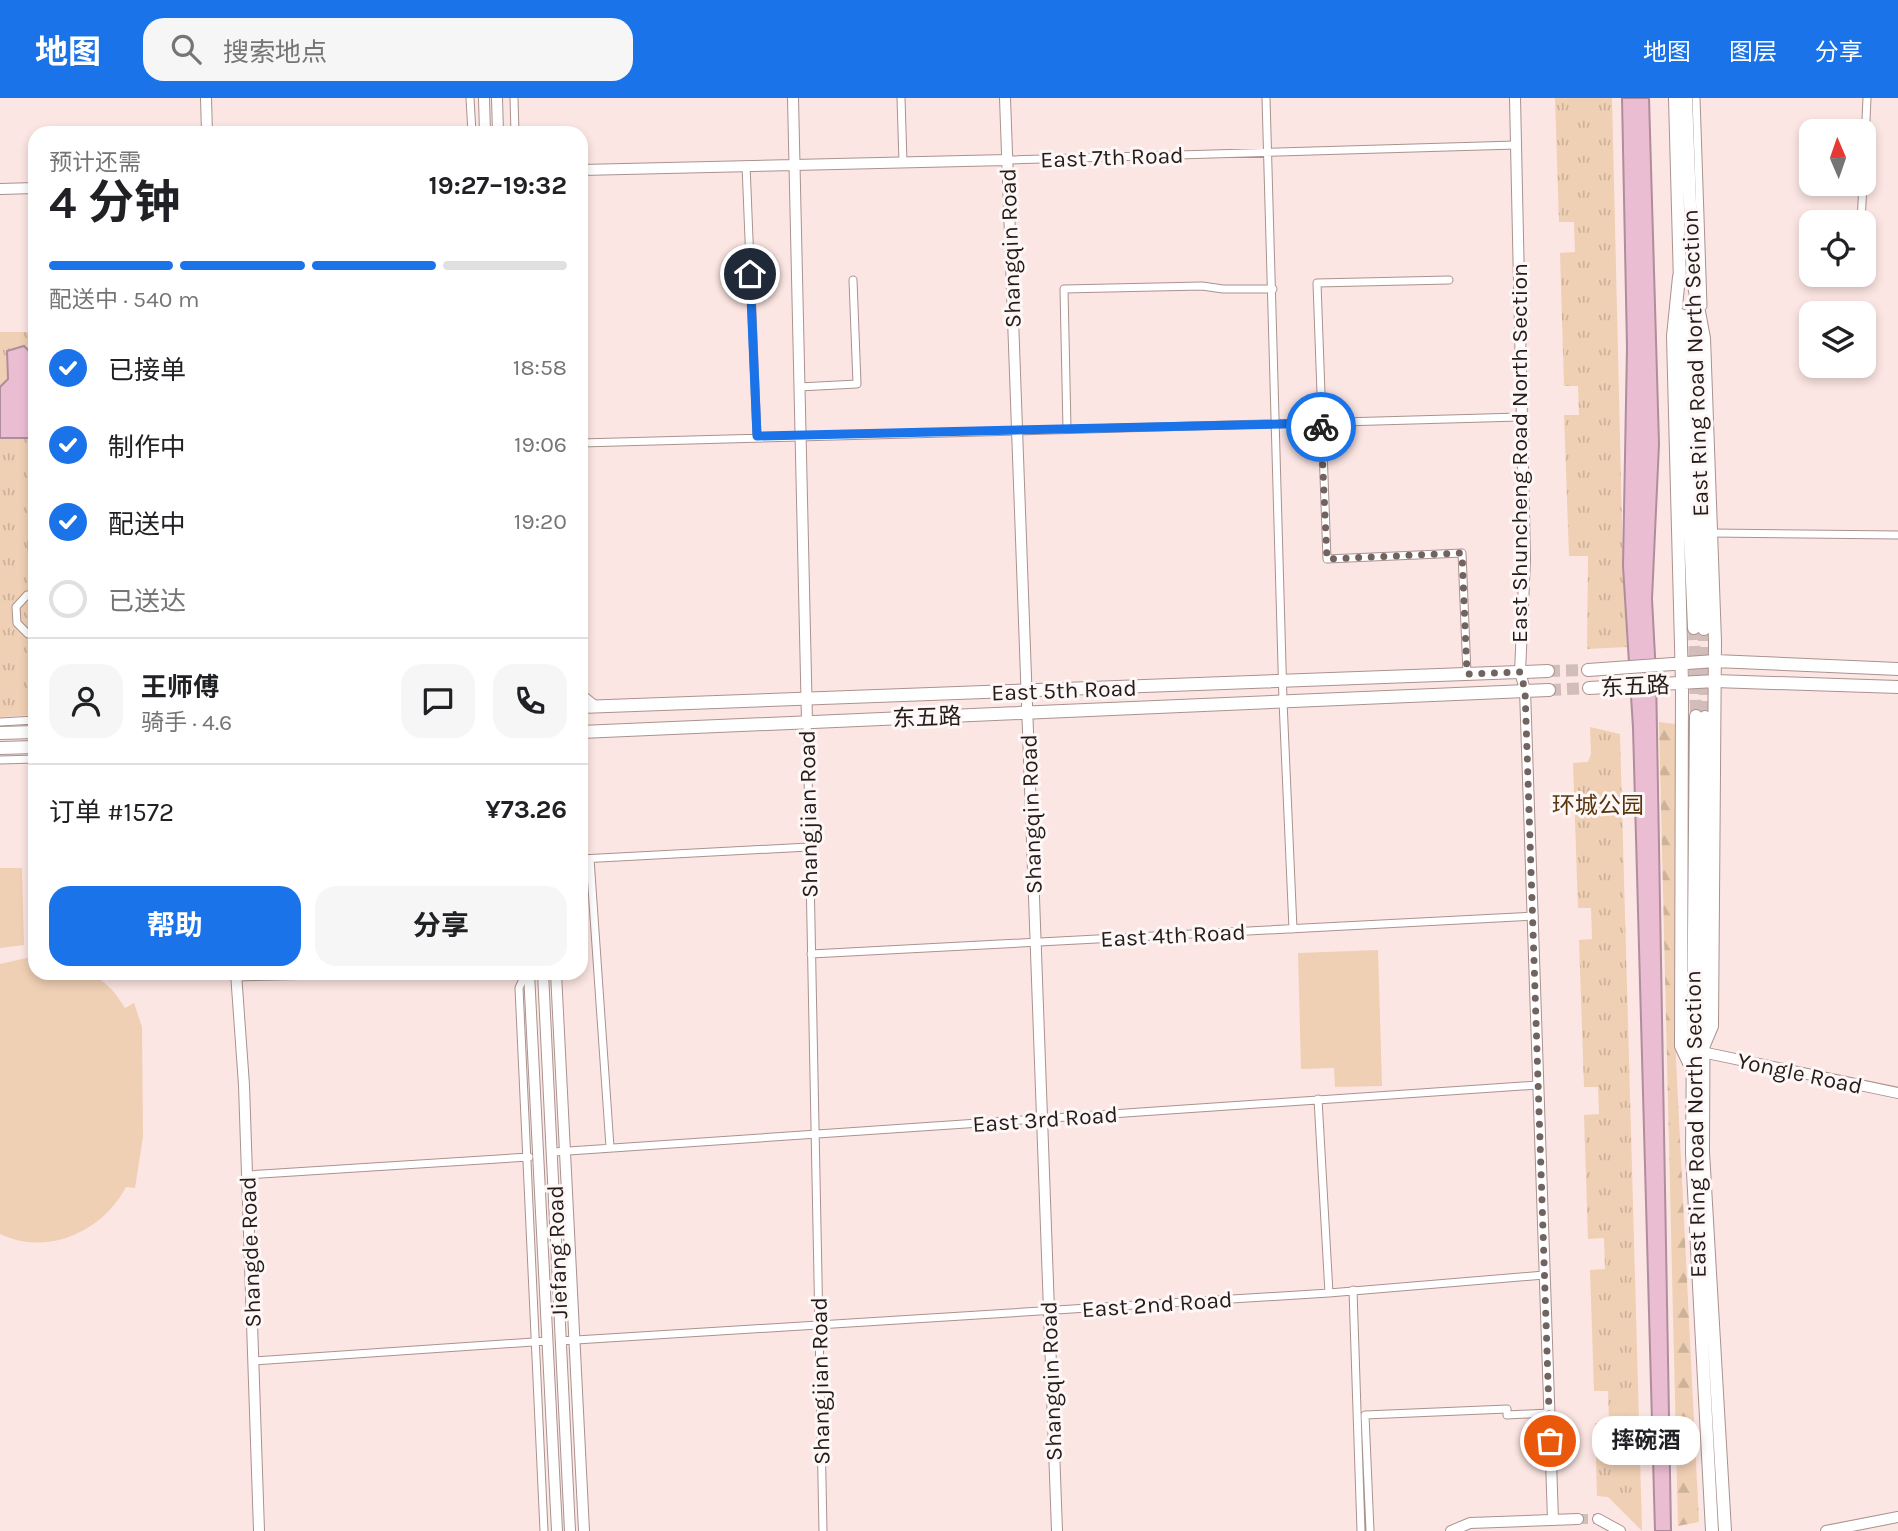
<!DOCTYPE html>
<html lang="zh">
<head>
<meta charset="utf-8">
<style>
  body { margin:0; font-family:Karla,"Noto Sans SC",sans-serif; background:#f6f6f6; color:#202124; height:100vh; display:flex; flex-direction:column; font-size:26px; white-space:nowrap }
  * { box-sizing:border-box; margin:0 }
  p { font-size:23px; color:#757577 }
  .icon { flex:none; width:38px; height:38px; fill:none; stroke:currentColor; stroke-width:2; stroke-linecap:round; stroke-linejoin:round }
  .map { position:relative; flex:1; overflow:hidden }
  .panel { position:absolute; left:28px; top:28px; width:560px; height:854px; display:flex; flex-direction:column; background:#fff; border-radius:21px; box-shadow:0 4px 10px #0003 }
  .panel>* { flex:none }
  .needle { width:46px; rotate:358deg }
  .controls { position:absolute; left:1799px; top:21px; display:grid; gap:14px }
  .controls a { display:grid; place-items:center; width:77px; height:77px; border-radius:14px; background:#fff; box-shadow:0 4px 10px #0003; font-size:35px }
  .pin { position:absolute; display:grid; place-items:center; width:60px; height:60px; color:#fff; margin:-30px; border:4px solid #fff; border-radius:50%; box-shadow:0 2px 7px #0007 }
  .courier { position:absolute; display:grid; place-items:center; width:70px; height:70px; margin:-35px; border:5px solid #1a73e8; border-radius:50%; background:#fff; color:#222; box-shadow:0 2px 9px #0007 }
  .bubble { position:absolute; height:49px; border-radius:21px; background:#fff; box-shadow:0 4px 10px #0003; font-size:23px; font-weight:700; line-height:49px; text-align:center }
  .summary em { font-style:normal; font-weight:700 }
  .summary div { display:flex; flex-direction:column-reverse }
  .summary { display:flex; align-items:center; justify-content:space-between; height:119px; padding:0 21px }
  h1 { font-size:46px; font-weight:700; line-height:52px }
  .bar { display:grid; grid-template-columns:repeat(4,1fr); gap:10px 7px; align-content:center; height:84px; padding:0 21px }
  .bar i { height:9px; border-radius:5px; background:#e0e0e0 }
  .bar .active { background:#1a73e8 }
  .bar p { grid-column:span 4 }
  .line { display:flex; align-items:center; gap:18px; padding:0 21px; border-top:2px solid #e0e0e0 }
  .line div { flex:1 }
  .round { display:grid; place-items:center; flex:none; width:74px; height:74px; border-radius:21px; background:#f6f6f6 }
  ol { padding:0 21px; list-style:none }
  li { display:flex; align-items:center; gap:21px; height:77px }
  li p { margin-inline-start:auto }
  li .icon { padding:7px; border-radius:50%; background:#1a73e8; color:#fff; stroke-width:4 }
  li:last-child { color:#757577 }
  li i { width:38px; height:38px; border:4px solid #e0e0e0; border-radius:50% }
  .primary-button { display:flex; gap:14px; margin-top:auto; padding:14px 21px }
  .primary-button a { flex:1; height:80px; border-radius:21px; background:#1a73e8; color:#fff; font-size:28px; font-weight:700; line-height:80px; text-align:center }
  .primary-button a+a { background:#f6f6f6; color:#202124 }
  header { display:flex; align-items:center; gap:42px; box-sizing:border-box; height:98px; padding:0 35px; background:#1a73e8; color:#fff }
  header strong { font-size:33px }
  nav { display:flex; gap:38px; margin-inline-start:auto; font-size:24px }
  .search { width:490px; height:63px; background:#f6f6f6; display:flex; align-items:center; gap:18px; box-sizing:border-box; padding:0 24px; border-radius:21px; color:#757577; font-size:26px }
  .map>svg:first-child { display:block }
  .grass { fill:url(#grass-tufts) }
  .forest { fill:url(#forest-firs) }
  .pitch { fill:#efd0b4 }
  .water { fill:#ebbdd3; stroke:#b08d9c; stroke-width:2 }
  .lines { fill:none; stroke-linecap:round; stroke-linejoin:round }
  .secondary-tunnel { stroke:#d1bebb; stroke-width:10; stroke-dasharray:10 5; stroke-linecap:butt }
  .primary-tunnel { stroke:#d1bebb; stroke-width:12; stroke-dasharray:12 6; stroke-linecap:butt }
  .street-casing { stroke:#aa928f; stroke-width:9 }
  .secondary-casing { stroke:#aa928f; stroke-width:12 }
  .primary-casing { stroke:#aa928f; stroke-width:14 }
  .street { stroke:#fff; stroke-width:7 }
  .secondary { stroke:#fff; stroke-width:10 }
  .primary { stroke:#fff; stroke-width:12 }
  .done { stroke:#706360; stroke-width:7; stroke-dasharray:0 12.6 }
  .route { stroke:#1a73e8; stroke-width:9 }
  .labels { text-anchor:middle; stroke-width:6; stroke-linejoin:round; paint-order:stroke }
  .street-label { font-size:23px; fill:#251c1a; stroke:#fdf8f7 }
  .park-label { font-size:23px; fill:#59350e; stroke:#fdf8f7 }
</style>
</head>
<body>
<header>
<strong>地图</strong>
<div class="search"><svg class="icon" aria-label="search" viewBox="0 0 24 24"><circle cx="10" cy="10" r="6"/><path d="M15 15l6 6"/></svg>搜索地点</div>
<nav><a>地图</a><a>图层</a><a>分享</a></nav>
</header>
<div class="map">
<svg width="1898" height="1433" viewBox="0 0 1898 1433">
  <defs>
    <pattern id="grass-tufts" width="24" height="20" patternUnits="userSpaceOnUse" patternTransform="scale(1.75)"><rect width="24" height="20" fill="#efd0b4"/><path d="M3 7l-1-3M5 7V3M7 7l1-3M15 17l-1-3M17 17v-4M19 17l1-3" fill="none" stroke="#cdb29a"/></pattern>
    <pattern id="forest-firs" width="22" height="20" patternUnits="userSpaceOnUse" patternTransform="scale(1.75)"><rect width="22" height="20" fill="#efd0b4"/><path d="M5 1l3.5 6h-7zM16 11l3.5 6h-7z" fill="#cdb29a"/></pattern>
  </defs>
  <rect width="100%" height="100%" fill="#fce6e3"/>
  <path class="grass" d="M1555 0H1612L1623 468 1627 549 1587 551 1588 458H1569L1564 317H1579L1578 288H1564L1560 155 1575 154 1574 124H1559Z
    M0 234H35V617L0 619Z
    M1590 629 1620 636 1642 1433 1608 1399 1597 1398 1595 1325 1609 1324 1608 1293H1594L1590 1172 1605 1171 1604 1140 1588 1141 1584 1017 1599 1016 1598 989H1584L1579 842 1592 841 1591 810H1578L1573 665 1588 664 1591 656Z"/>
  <path class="forest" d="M1659 624 1675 626 1679 848 1676 961 1699 1424 1678 1428Z"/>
  <path class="pitch" d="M0 770H22L24 847 0 850Z
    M1378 852 1382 988 1335 989 1334 970 1301 971 1298 855Z
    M35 858V875C81 875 98 866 125 910L134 905 142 929 143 1039 135 1090 126 1089C103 1133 48 1159 0 1136V866Z"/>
  <path class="water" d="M1622 0H1649L1659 346 1652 501 1656 577 1671 1433H1655L1633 630 1623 468 1627 249Z
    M24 248 35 259V340H0V289L8 281 7 253Z"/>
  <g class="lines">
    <path class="secondary-tunnel" d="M1578 1421H1598"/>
    <path class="primary-tunnel" d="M1694 530 1696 618
      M1704 531 1705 619
      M1548 573 1588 572
      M1549 592 1589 590"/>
    <defs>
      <path id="street" d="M470 0 472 35
        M514 0 515 35
        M901 0 903 64
        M1266 0 1283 603 1293 831
        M1696 0 1703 208
        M1007 62 1516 47
        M1864 65 1867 0
        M746 67 757 338
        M1861 124 1863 86
        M1449 182 1317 185 1327 461 1462 455 1467 576
        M799 289 857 286 853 182
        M1067 331 1064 191 1202 188 1223 191H1273
        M581 345 1520 319
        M1711 435 1898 437
        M32 444 34 497
        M35 497H27L16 509 17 525 28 536 35 535
        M0 624 35 622
        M807 624 823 1433
        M0 662 35 661
        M581 761 809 749
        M590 761 610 1049
        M811 856 1534 818
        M526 875 519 890 544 1433
        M236 879 414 875
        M1318 1001 1329 1195
        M554 1054 1537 987
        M247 1077 529 1059
        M1353 1192 1361 1433
        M560 1243 1329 1195 1544 1177
        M253 1263 547 1243
        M1370 1433 1365 1317 1507 1311V1317L1549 1315"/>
      <path id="secondary" d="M206 0 207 35
        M484 0 485 35
        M497 0 498 35
        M793 0 807 624
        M1005 0 1057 1433
        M1515 0 1525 462 1520 574 1525 592 1553 1422
        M581 72 1007 62
        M0 91 35 90
        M581 597 596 609
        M236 875 244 987 259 1433
        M529 875 557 1433
        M543 875 570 1433
        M556 875 584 1433
        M1702 954 1898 995
        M1598 1421 1620 1433
        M1451 1433 1470 1425 1578 1421
        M1826 1433 1898 1419"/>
      <path id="primary" d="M1675 0 1680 185
        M1686 0 1693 184
        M1692 177 1704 240 1715 543 1712 928 1704 947
        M1679 179 1673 238 1682 586 1681 948 1689 965
        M1693 216 1704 531
        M1681 217 1694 530
        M1588 572 1715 563 1898 571
        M1589 590 1715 583 1898 589
        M581 609 1548 573
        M1696 618 1692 1055 1712 1433
        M1705 619 1703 1054 1725 1433
        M581 634 1549 592
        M0 635 35 634
        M0 650 35 649"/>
    </defs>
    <use href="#street" class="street-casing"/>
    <use href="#secondary" class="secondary-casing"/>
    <use href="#primary" class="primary-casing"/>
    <use href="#street" class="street"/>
    <use href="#secondary" class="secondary"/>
    <use href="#primary" class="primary"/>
  </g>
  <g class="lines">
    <path class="done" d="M1321 329 1327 461 1462 455 1467 576 1520 574 1525 592 1550 1343"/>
    <path class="route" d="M750 176 757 338 1321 325V329"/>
  </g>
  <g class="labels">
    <g class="street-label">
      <text transform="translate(1112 59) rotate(-2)" y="8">East 7th Road</text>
      <text transform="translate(1010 150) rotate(-92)" y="8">Shangqin Road</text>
      <text transform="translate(1695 265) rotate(-92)" y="8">East Ring Road North Section</text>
      <text transform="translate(1519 355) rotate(-90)" y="8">East Shuncheng Road North Section</text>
      <text transform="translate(1635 588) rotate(-3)" y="8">东五路</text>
      <text transform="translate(1064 592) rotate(-2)" y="8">East 5th Road</text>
      <text transform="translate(927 619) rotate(-2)" y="8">东五路</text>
      <text transform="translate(808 716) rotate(-91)" y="8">Shangjian Road</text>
      <text transform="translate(1031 716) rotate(-92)" y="8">Shangqin Road</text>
      <text transform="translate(1173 837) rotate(-3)" y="8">East 4th Road</text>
      <text transform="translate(1800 975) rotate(12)" y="8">Yongle Road</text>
      <text transform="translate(1045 1021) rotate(-4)" y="8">East 3rd Road</text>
      <text transform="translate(1695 1026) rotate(-91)" y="8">East Ring Road North Section</text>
      <text transform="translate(250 1154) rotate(-92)" y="8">Shangde Road</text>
      <text transform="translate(557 1154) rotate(-92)" y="8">Jiefang Road</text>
      <text transform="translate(1157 1206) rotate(-4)" y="8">East 2nd Road</text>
      <text transform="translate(820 1283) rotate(-91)" y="8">Shangjian Road</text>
      <text transform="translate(1051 1283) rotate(-92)" y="8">Shangqin Road</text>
    </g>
    <g class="park-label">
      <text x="1598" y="715">环城公园</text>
    </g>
  </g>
</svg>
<div class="controls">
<a><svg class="needle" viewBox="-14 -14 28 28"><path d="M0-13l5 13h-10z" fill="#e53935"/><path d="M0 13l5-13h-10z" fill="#757577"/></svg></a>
<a><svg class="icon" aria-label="locate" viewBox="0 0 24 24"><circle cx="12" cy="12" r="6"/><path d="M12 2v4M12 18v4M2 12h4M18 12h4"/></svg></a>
<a><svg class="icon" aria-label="layers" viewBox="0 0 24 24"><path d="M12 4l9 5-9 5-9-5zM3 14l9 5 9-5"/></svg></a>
</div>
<div class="pin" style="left:1550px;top:1343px;background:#ea580c"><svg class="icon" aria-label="bag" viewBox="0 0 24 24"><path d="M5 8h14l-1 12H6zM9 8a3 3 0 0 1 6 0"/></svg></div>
<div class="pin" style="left:750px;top:176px;background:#1f2937"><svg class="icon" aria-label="home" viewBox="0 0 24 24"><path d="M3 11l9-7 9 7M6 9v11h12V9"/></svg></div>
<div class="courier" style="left:1321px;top:329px"><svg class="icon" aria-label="bike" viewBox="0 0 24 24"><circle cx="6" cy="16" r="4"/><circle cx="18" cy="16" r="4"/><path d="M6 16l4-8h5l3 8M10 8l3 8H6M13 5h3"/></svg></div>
<div class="bubble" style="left:1592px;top:1318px;width:108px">摔碗酒</div>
<section class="panel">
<div class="summary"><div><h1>4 分钟</h1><p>预计还需</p></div><em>19:27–19:32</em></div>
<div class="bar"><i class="active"></i><i class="active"></i><i class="active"></i><i></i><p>配送中 · 540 m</p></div>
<ol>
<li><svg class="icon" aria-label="check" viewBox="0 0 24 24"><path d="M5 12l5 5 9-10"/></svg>已接单<p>18:58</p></li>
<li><svg class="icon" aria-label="check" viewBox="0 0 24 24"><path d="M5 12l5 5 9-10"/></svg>制作中<p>19:06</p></li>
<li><svg class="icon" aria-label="check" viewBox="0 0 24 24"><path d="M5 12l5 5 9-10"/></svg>配送中<p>19:20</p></li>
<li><i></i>已送达</li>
</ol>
<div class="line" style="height:126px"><a class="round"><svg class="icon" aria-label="person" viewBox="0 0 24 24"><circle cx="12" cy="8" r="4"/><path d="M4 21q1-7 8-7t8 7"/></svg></a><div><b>王师傅</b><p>骑手 · 4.6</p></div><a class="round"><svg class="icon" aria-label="chat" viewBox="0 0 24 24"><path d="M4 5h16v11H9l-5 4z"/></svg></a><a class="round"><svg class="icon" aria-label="phone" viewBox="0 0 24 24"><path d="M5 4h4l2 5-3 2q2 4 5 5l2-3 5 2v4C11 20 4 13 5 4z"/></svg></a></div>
<div class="line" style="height:91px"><div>订单 #1572</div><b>¥73.26</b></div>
<div class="primary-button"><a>帮助</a><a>分享</a></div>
</section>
</div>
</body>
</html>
